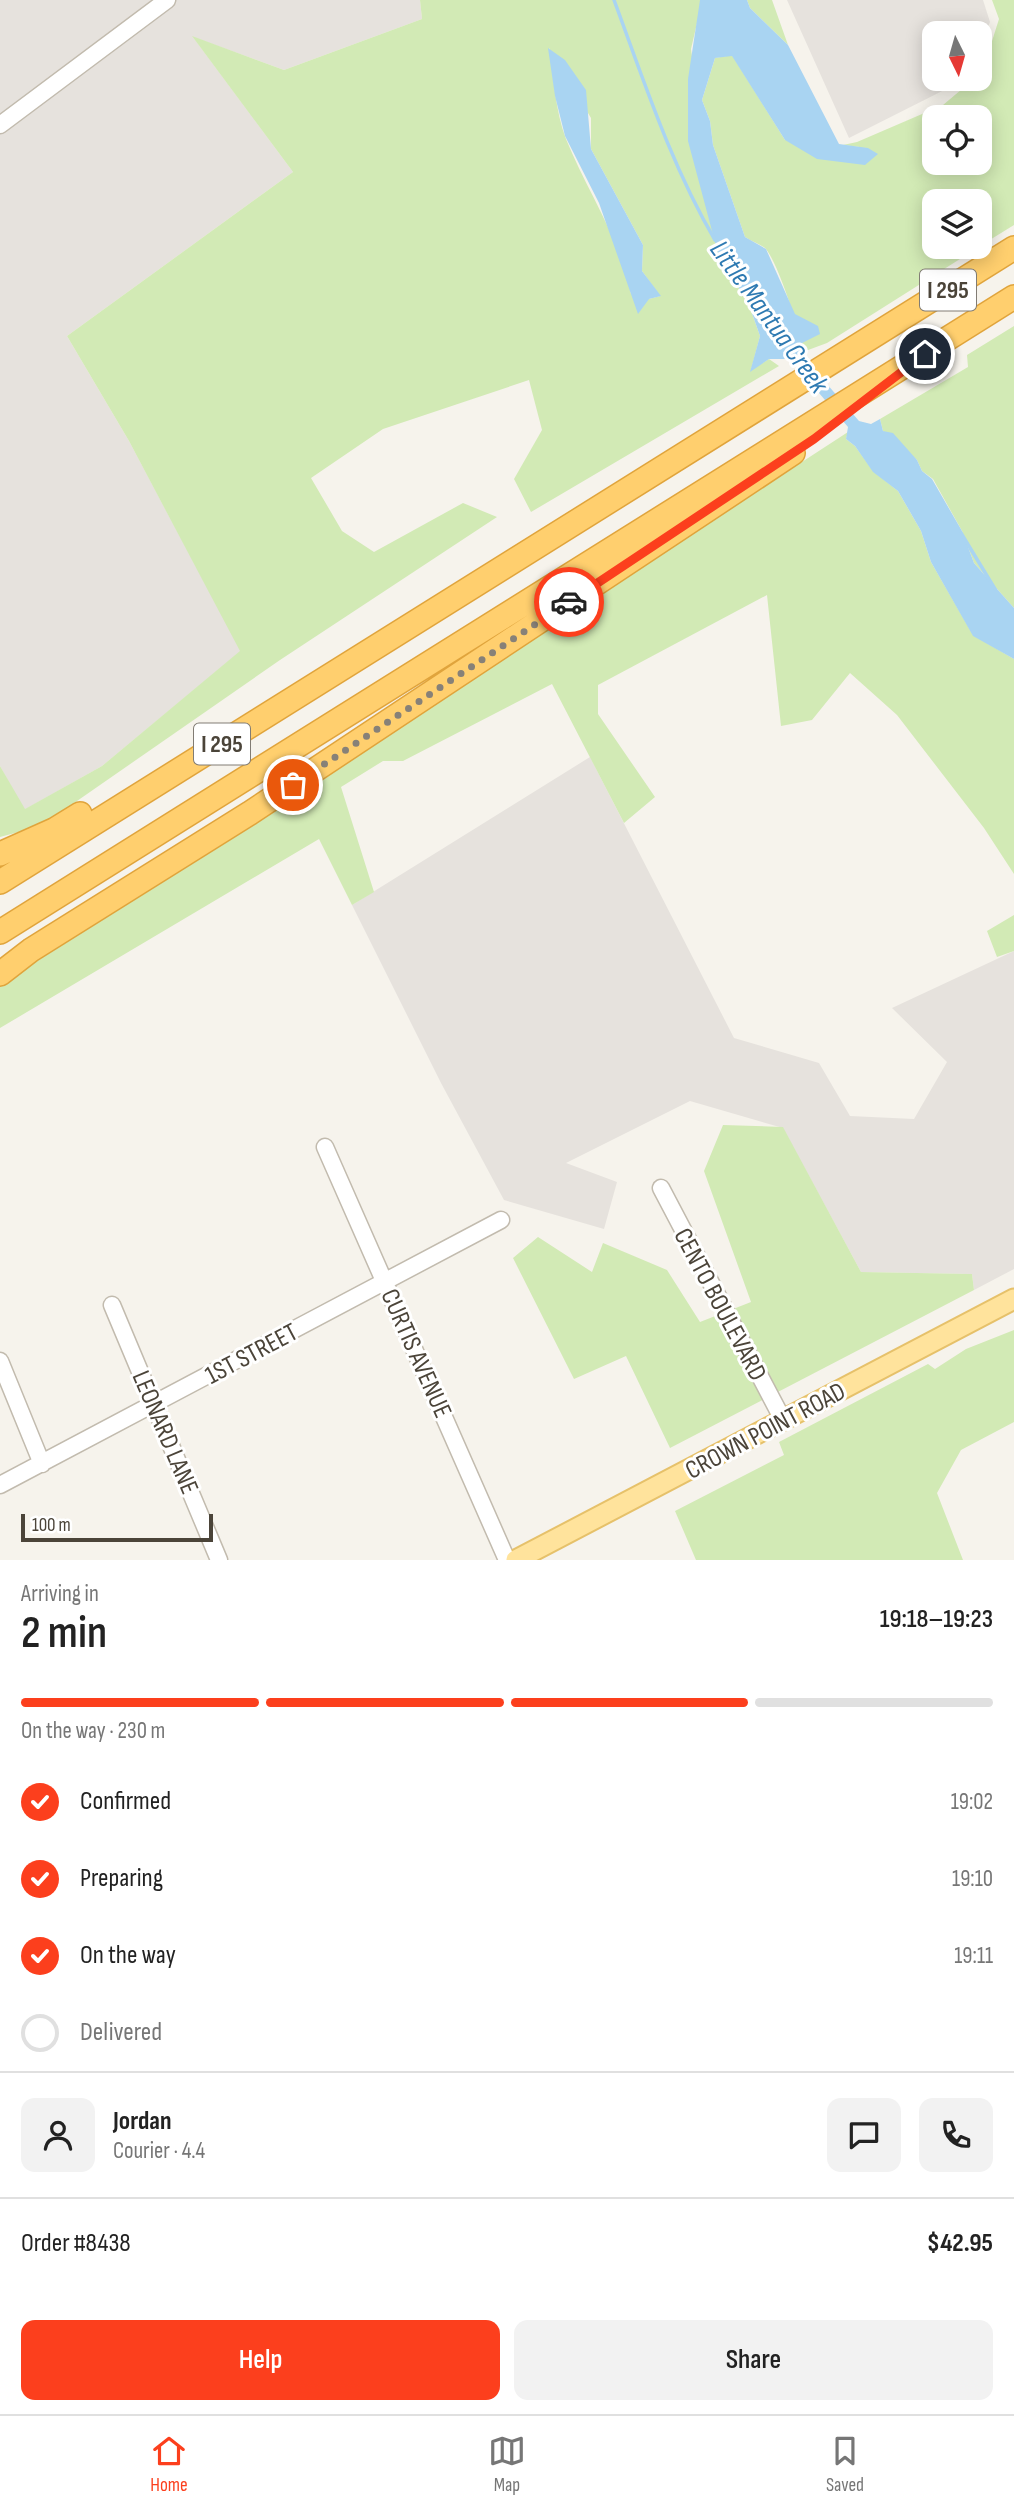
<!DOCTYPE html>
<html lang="en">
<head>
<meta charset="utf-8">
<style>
  body { margin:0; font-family:"Sofia Sans Condensed",sans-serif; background:#f2f2f2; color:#222; height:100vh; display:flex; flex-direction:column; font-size:26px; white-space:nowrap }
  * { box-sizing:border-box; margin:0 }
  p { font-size:23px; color:#767676 }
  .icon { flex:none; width:38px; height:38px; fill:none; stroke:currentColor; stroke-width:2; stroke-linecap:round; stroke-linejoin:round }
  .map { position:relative; height:1560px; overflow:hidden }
  .details { display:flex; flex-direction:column; background:#fff; flex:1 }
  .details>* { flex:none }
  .needle { width:46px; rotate:175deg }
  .tools { position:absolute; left:922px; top:21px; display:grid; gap:14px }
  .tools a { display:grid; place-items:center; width:70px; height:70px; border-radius:14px; background:#fff; box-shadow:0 4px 18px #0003; font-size:35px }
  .scale { position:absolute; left:21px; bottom:18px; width:192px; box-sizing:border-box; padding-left:7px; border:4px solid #4b4439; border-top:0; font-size:19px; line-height:24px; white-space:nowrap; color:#4b4439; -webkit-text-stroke:5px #fff; paint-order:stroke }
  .pin { position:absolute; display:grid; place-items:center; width:60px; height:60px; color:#fff; margin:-30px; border:4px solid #fff; border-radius:50%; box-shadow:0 2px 7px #0007 }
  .courier { position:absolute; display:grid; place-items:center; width:70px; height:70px; margin:-35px; border:5px solid #fc3f1d; border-radius:50%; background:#fff; color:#222; box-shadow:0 2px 9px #0007 }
  .overview em { font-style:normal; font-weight:600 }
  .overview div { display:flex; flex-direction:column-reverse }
  .overview { display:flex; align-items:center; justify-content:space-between; height:119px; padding:0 21px }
  h1 { font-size:46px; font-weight:600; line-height:52px }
  .bar { display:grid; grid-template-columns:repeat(4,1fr); gap:10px 7px; align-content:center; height:84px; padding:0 21px }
  .bar i { height:9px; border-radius:5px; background:#e0e0e0 }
  .bar .active { background:#fc3f1d }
  .bar p { grid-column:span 4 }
  .line { display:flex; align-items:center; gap:18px; padding:0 21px; border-top:2px solid #e0e0e0 }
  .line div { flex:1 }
  .round { display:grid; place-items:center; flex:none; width:74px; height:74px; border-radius:14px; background:#f2f2f2 }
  ol { padding:0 21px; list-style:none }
  li { display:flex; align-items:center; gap:21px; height:77px }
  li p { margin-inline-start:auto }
  li .icon { padding:7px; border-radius:50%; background:#fc3f1d; color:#fff; stroke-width:4 }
  li:last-child { color:#767676 }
  li i { width:38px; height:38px; border:4px solid #e0e0e0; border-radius:50% }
  .primary-button { display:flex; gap:14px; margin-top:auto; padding:14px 21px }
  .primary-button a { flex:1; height:80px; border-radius:14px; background:#fc3f1d; color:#fff; font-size:28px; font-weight:600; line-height:80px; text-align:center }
  .primary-button a+a { background:#f2f2f2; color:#222 }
  .tab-bar { display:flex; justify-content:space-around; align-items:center; height:98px; border-top:2px solid #e0e0e0; background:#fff; font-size:19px; color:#767676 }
  .tab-bar a { display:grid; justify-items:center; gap:4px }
  .tab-bar .active { color:#fc3f1d }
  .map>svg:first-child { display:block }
  .industrial { fill:#e6e2dd }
  .green { fill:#d2eab5; fill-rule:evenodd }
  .water { fill:#a9d4f2 }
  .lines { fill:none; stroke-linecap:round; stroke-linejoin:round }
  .stream { stroke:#a9d4f2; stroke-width:3.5 }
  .minor-casing { stroke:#c2bbae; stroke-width:19 }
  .major-casing { stroke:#e6c16a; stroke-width:23 }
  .highway-casing { stroke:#e0a43c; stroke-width:26 }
  .minor { stroke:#fff; stroke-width:16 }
  .major { stroke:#ffe39c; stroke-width:19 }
  .highway { stroke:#ffcf6e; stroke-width:23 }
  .done { stroke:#878178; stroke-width:7; stroke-dasharray:0 12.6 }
  .route { stroke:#fc3f1d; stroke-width:9 }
  .labels { text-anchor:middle; stroke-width:6; stroke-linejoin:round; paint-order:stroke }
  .shield { fill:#fff; stroke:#817c74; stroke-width:2 }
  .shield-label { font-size:24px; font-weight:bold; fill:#4b4439 }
  .street-label { font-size:26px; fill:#4b4439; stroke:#fff }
  .water-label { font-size:28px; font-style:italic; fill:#2e7ab2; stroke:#fff }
</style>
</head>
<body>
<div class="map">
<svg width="1014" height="1560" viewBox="0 0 1014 1560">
  <rect width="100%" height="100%" fill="#f6f3ec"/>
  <path class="industrial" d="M0 0H420L422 19 284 70 193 37 293 172 67 336 129 441 241 651 102 766 24 810 0 766Z
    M787 0H983L990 22 980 46V33H934V79H966L849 138Z
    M590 757 734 1038 819 1063 850 1116 914 1119 947 1062 892 1008 1014 951V1269L974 1290 972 1274 861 1272 783 1128 690 1101 566 1163 617 1182 604 1229 504 1200 441 1083 352 905Z"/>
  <path class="green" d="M420 0H700L701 6 691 49 719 257 748 302 760 336 751 370 769 359 779 366 531 512 514 479 542 430 529 380 383 429 311 478 342 531 374 552 463 503 497 517 280 660 41 826 0 837V766L25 809 102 766 240 651 129 441 67 336 293 172 192 36 284 70 422 19ZM549 48 591 118V149L643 245 642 271 660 296 649 299 631 294C620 238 587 191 566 139 555 110 554 78 549 48Z
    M747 0H772L788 45 750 8Z
    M992 0H1014V225L980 246V201H934V247H979L827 343 800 353C803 336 777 260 765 248 760 244 751 241 745 237L713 145 710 121 702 100 715 58 732 55 785 140 868 148 843 145 857 142 943 105 974 79H980L999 19ZM934 117H980V163H934Z
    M1014 326V608L974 563 962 531 933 479 922 471 917 460 883 431 880 419 968 367 967 355Z
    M848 432 846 439 855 446 873 471 898 491 921 531 931 562 973 635 1014 659V874L984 828 897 715 850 673 812 720 781 726 767 595 598 685V714L655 797 624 823 552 684 403 761H383L341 787 374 892 352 905 319 839 0 1028V985Z
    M1014 915V951L997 957 987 931Z
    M723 1125 783 1127 861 1272 972 1274 974 1290 670 1448 626 1356 574 1379 513 1258 538 1237 592 1272 603 1243 667 1270 700 1322 751 1302 704 1171Z
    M1014 1330V1422L961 1450 937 1493 963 1560H696L675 1511 784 1455 779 1442 928 1364 935 1369 966 1349Z"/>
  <path class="water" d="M700 0H747L750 8 788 45 839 144 868 148 878 154 865 165 817 159 785 140 732 56 715 58 702 100 710 121 713 145 745 237 766 249 795 314 818 326 820 334 802 343 800 353 859 421 871 424 880 419 883 431 893 433 917 460 922 471 932 479 962 531 974 563 1014 608V659L973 636 931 562 921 531 898 491 873 472 855 446 846 439 848 427 790 359H769L750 372 760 336 748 302 719 257 688 141V79Z
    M548 48 565 60 586 90 591 149 643 245 642 271 661 296 649 299 638 314 599 203 565 136 555 96Z"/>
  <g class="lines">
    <path class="stream" d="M614 0C644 81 671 165 715 240
      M961 533 995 589"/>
    <defs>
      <path id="minor" d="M0 125 167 0
        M325 1147 507 1560
        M661 1188 783 1420
        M112 1305 219 1560
        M0 1361 42 1464
        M0 1485 501 1220"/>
      <path id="major" d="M516 1560 1014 1299"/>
      <path id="highway" d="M0 854 54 830 80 814
        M0 882 1014 248
        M0 932 1014 297
        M0 974 31 950 250 813 793 453"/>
    </defs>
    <use href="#minor" class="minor-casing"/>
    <use href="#major" class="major-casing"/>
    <use href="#highway" class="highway-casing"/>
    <use href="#minor" class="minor"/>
    <use href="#major" class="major"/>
    <use href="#highway" class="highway"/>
  </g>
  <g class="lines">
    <path class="done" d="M293 785 569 602"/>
    <path class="route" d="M569 602 814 439 925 354"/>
  </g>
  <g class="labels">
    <g class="shield">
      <rect x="920" y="269.5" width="56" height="41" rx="5"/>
      <rect x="194" y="723.5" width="56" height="41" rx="5"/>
    </g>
    <g class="shield-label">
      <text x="948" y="298">I 295</text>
      <text x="222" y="752">I 295</text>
    </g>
    <g class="street-label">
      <text transform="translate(721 1304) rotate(62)" y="9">CENTO BOULEVARD</text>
      <text transform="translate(251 1353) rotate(-28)" y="9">1ST STREET</text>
      <text transform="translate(417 1353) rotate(66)" y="9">CURTIS AVENUE</text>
      <text transform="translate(765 1430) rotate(-28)" y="9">CROWN POINT ROAD</text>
      <text transform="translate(166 1432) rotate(67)" y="9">LEONARD LANE</text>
    </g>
    <g class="water-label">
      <text transform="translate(770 316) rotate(54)" y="10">Little Mantua Creek</text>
    </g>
  </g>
</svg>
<div class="tools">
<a><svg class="needle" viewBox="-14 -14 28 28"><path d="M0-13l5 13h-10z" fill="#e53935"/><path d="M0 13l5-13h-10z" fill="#767676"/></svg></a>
<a><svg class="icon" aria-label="locate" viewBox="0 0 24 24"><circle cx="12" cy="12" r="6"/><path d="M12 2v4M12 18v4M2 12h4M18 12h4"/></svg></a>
<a><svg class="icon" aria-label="layers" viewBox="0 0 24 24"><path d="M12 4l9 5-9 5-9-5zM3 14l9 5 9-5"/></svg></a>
</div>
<div class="scale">100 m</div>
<div class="pin" style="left:293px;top:785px;background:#ea580c"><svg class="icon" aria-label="bag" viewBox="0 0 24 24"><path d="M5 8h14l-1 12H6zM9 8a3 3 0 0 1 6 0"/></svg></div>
<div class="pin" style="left:925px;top:354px;background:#1f2937"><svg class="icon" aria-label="home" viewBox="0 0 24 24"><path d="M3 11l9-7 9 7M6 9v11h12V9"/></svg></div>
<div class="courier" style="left:569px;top:602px"><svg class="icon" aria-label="car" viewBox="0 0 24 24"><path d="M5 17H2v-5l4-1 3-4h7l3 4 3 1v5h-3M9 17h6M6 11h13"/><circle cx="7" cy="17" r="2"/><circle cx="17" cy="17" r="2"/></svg></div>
</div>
<section class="details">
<div class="overview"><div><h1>2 min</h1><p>Arriving in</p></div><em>19:18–19:23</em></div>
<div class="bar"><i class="active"></i><i class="active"></i><i class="active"></i><i></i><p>On the way · 230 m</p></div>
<ol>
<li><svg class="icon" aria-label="check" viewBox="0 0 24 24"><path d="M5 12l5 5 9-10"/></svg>Confirmed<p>19:02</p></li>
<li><svg class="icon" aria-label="check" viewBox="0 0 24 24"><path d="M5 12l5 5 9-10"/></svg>Preparing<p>19:10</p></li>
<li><svg class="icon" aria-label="check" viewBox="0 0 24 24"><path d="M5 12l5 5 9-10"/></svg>On the way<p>19:11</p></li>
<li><i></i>Delivered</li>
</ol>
<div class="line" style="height:126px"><a class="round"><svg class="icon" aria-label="person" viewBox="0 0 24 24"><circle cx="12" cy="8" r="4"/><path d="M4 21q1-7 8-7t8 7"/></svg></a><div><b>Jordan</b><p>Courier · 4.4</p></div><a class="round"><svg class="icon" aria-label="chat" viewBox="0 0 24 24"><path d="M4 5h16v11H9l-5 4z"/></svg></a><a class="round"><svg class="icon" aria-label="phone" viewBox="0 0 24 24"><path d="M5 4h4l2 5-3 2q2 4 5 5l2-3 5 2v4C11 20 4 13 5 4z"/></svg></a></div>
<div class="line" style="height:91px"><div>Order #8438</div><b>$42.95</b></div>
<div class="primary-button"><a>Help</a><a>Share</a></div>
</section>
<nav class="tab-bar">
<a class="active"><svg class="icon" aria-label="home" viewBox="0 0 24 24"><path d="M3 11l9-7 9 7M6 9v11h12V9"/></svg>Home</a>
<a><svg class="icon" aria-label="map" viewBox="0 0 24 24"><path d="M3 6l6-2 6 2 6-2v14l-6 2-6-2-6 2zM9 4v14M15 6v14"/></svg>Map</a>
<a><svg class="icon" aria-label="saved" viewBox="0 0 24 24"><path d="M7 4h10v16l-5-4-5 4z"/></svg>Saved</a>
</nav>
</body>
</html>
